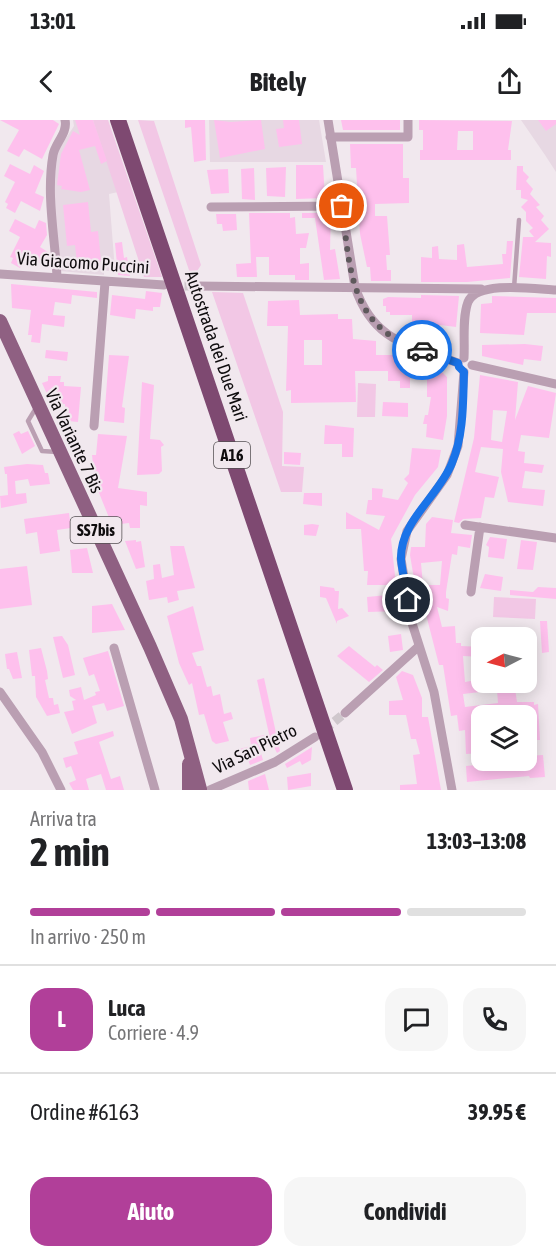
<!DOCTYPE html>
<html lang="it">
<head>
<meta charset="utf-8">
<style>
  body { margin:0; font-family:"Asap Condensed",sans-serif; background:#f6f6f6; color:#202124; height:100vh; display:flex; flex-direction:column; font-size:22px; white-space:nowrap }
  * { box-sizing:border-box; margin:0 }
  p { font-size:20px; color:#757577 }
  .icon { flex:none; width:33px; height:33px; fill:none; stroke:currentColor; stroke-width:2; stroke-linecap:round; stroke-linejoin:round }
  .map { position:relative; height:670px; overflow:hidden }
  .panel { display:flex; flex-direction:column; background:#fff; flex:1 }
  .panel>* { flex:none }
  .needle { width:39px; rotate:264deg }
  .tools { position:absolute; left:471px; top:507px; display:grid; gap:12px }
  .tools a { display:grid; place-items:center; width:66px; height:66px; border-radius:12px; background:#fff; box-shadow:0 3px 15px #0003; font-size:30px }
  .pin { position:absolute; display:grid; place-items:center; width:51px; height:51px; color:#fff; margin:-26px; border:3px solid #fff; border-radius:50%; box-shadow:0 2px 6px #0007 }
  .courier { position:absolute; display:grid; place-items:center; width:60px; height:60px; margin:-30px; border:4px solid #1a73e8; border-radius:50%; background:#fff; color:#222; box-shadow:0 2px 8px #0007 }
  .headline em { font-style:normal; font-weight:700 }
  .headline div { display:flex; flex-direction:column-reverse }
  .headline { display:flex; align-items:center; justify-content:space-between; height:102px; padding:0 30px }
  h1 { font-size:39px; font-weight:700; line-height:45px }
  .bar { display:grid; grid-template-columns:repeat(4,1fr); gap:9px 6px; align-content:center; height:72px; padding:0 30px }
  .bar i { height:8px; border-radius:4px; background:#e0e0e0 }
  .bar .selected { background:#b13f99 }
  .bar p { grid-column:span 4 }
  .line { display:flex; align-items:center; gap:15px; padding:0 30px; border-top:2px solid #e0e0e0 }
  .line div { flex:1 }
  .round { display:grid; place-items:center; flex:none; width:63px; height:63px; border-radius:18px; background:#f6f6f6 }
  .primary-button { display:flex; gap:12px; margin-top:auto; padding:12px 30px }
  .primary-button a { flex:1; height:69px; border-radius:18px; background:#b13f99; color:#fff; font-size:24px; font-weight:700; line-height:69px; text-align:center }
  .primary-button a+a { background:#f6f6f6; color:#202124 }
  .status { display:flex; justify-content:space-between; align-items:center; height:42px; padding:0 30px; background:#fff; direction:ltr }
  .status svg { height:16px; fill:currentColor }
  header { display:flex; justify-content:space-between; align-items:center; height:78px; padding:0 30px; background:#fff; font-size:27px; font-weight:700 }
  .map>svg:first-child { display:block }
  .built { fill:#e7d8e3 }
  .green { fill:#f2c7e5 }
  .building { fill:#fec0ed; fill-rule:evenodd }
  .lines { fill:none; stroke-linecap:round; stroke-linejoin:round }
  .minor-tunnel { stroke:#cfc7cc; stroke-width:9; stroke-dasharray:9 4.5; stroke-linecap:butt }
  .service { stroke:#ba9fb2; stroke-width:4.5 }
  .minor { stroke:#ba9fb2; stroke-width:9 }
  .primary { stroke:#8f6082; stroke-width:14 }
  .motorway { stroke:#7e4971; stroke-width:16 }
  .done { stroke:#5e595c; stroke-width:6; stroke-dasharray:0 10.8 }
  .route { stroke:#1a73e8; stroke-width:8 }
  .labels { text-anchor:middle; stroke-width:4.5; stroke-linejoin:round; paint-order:stroke }
  .shield { fill:#f1e8ee; stroke:#534e51; stroke-width:1.5 }
  .shield-label { font-size:16px; font-weight:bold; fill:#0f0c0e }
  .street-label { font-size:18px; fill:#0f0c0e; stroke:#f1e8ee }
</style>
</head>
<body>
<div class="status"><b>13:01</b><svg viewBox="0 0 49 12"><path d="M0 12V9h3v3zM5 12V6h3v6zM10 12V3h3v9zM15 12V0h3v12zM26 1h20v11H26zM47 4h2v5h-2z"/></svg></div>
<header><svg class="icon" aria-label="back" viewBox="0 0 24 24"><path d="M15 5l-7 7 7 7"/></svg>Bitely<svg class="icon" aria-label="share" viewBox="0 0 24 24"><path d="M12 15V3M7 8l5-5 5 5M5 13v7h14v-7"/></svg></header>
<div class="map">
<svg width="556" height="670" viewBox="0 0 556 670">
  <rect width="100%" height="100%" fill="#f1e8ee"/>
  <path class="built" d="M73 0H93L118 72 109 74 115 151H104V155L60 151 53 67 57 32 74 6Z
    M209 0H319L326 42H210Z
    M521 0H556V52L545 35Z"/>
  <path class="green" d="M93 0H108L162 157H144Z
    M138 0 154 1 201 145 192 159Z
    M212 172 243 173 283 292 282 346 304 347 302 372H281Z
    M358 263 376 264 375 297H357Z
    M494 477 536 479 535 499 493 497Z"/>
  <path class="building" d="M0 0H53L59 4 42 39 24 29 19 37 7 31 19 10Z
    M75 0H93L107 41 101 44 95 26 79 30 90 70 81 72 61 69 62 66 57 65 61 34 73 11 80 15Z
    M185 0H205L206 40 194 42 191 7 185 8Z
    M214 0 231 2 261 0 265 29 220 38Z
    M283 0H299L302 24 279 27 276 9 284 8Z
    M341 0H400V10H343Z
    M419 0 512 1 508 30H511V40H420V30H423V10H419ZM458 11H473V30H457Z
    M538 0H556V4L546 11Z
    M350 24H403V58H409V83L375 84V96H387L390 135H386L387 150H391V161H371L370 147H367L360 114 356 48H351Z
    M10 44 30 54 34 45 44 51 35 73 44 77 40 91 21 81 15 93 6 88 8 84 5 82 15 62 4 56Z
    M296 45H323L325 78 296 79Z
    M517 46H523V51L529 57 526 61 533 69 530 74 540 85 536 87 544 96 541 100 549 109 535 122 551 123V137L547 136 546 159 519 157 523 117H534L529 111 533 108 526 101V92L521 87 528 80 521 78V70H516Z
    M286 47 285 77 267 76 266 48Z
    M254 48 255 80 242 79 241 49Z
    M228 49 229 73 211 74 207 50Z
    M88 82 91 112 98 111 101 141 77 143 75 125 67 126 63 85Z
    M249 93H290V98L295 97 296 114 309 113 306 128H300V144L309 143V160H295V155H269V137H256L257 157H237L236 144 251 143Z
    M302 93H331L330 130 335 129 340 159 324 160 315 98H302Z
    M216 94H236L237 110 223 111 222 104H217Z
    M15 99 35 109 39 100 46 103 47 115 40 127 48 132 49 140 46 146 26 136 20 148 11 143 13 138 10 137 20 117 9 111Z
    M507 121H513L510 158 467 162H421V137L432 138V127L438 126 439 139 457 140V125L464 124 467 147 503 144 502 134H506Z
    M122 122 124 138 127 137 130 156 118 155 115 123Z
    M11 164 97 172V178L72 175 71 184 55 182 53 195 65 196 64 207 42 204 40 223 31 222 32 215H28L31 190 12 188Z
    M146 171 162 173 160 187H153V191L136 189 135 199 110 195 112 175 145 179Z
    M421 175 459 176 456 207 440 205V217L417 214 412 213V195H390V192H386V186H383V179L388 177 421 178Z
    M492 176 556 178V193H527L524 215 480 213 481 184 492 183Z
    M299 180 300 195 338 194V199H352L353 219 376 221V235H399L402 241H413V251L410 249V268H400V261H388V251H355L356 282 291 283V270L286 271 288 206H267L268 181ZM304 220H322V245H304Z
    M525 224 543 226 541 241 524 239 523 245 482 236V225Z
    M46 230 68 232 67 241 45 238Z
    M109 235 129 236 122 287 125 288 124 303 104 301Z
    M426 244 438 248 447 257V296L443 320 426 317 427 304H423L425 295H428L431 277H427V257L423 255Z
    M480 255 518 262 515 300 528 266 556 273 549 318 521 315 518 331 525 332 524 343 544 345 542 353 525 351 522 368 545 370 543 386 508 382 501 352 503 329 481 327 475 352 499 357 494 378 485 377 481 398 463 399 459 403 454 402 474 318ZM493 290 507 291 502 322 491 320Z
    M48 256H61L60 262H64V266L81 267 78 302 68 301 69 288H65V284L52 285 42 263 48 261Z
    M142 262 154 265 150 319 160 320 164 325 161 327 162 351 159 354 137 355Z
    M383 282 408 283V297L382 296Z
    M325 305 354 308 353 337H342V324H324Z
    M19 311 21 314 28 311 35 326 22 334 13 314Z
    M98 314 127 316 118 368 147 372V386L140 385V408H130L129 403 112 405 95 363 92 335H96Z
    M412 328 441 330 438 347 415 375 391 419 396 465H367L368 451H364L361 409H346V392L379 410 385 396 366 394 368 380H372V368L383 369 382 377 398 380 408 363 404 359 409 354Z
    M284 332 301 333 300 345 284 344Z
    M27 344 43 345 45 353H48L50 364 30 366 28 359 15 361 16 374 26 373 27 383 1 388 0 376 8 375 7 354H5L4 347Z
    M304 373H322V386L303 384Z
    M69 393 71 408 57 410 60 431 40 434 37 412 26 414 24 399Z
    M432 397 453 400 451 413 472 415 470 428 458 426 457 435 452 434 446 472V478L449 479 448 491 437 487 442 507 455 506 456 523H461V526L482 527V537L463 536 465 562 482 559V562H514L517 582H534V585L538 584 540 620H530L528 596H498V592L482 594V633L466 634 465 610 459 611 457 595 451 596 443 545H439L420 471H416L410 435 411 427H425L426 404ZM442 441 440 465H423L421 443ZM497 570 498 583 465 587 463 574Z
    M312 404 319 405 316 416 304 415V405Z
    M490 417 507 419 504 439 488 437 489 427 486 425Z
    M136 420V422L141 421 145 447 136 449 125 421Z
    M521 420 537 422 533 450 517 449Z
    M170 426H184L195 468 177 471 179 480 168 483 167 477 149 480 146 461 154 459 153 445 160 444 162 458 174 455Z
    M87 428 93 453H72L70 430Z
    M27 446 32 485 0 489V449Z
    M485 454 503 457 501 471 480 468Z
    M320 466 334 468 335 471H339L338 489 342 488 349 496 337 501V504L326 478 320 477Z
    M538 467 556 468V479L510 475V470L533 472Z
    M398 474 399 491 368 492 367 477Z
    M112 484 125 510 92 513V486Z
    M193 486 204 530 192 533 197 546H201L207 567 211 566 213 576 220 574 224 594 231 592 233 599 223 602 229 621 216 624 212 621 204 594 199 595 192 563 189 565 179 543 167 496Z
    M540 501H547L549 532 542 533Z
    M401 514 403 530 390 532 388 516Z
    M62 516 68 525 75 555 63 558 53 517Z
    M349 526 375 547 377 545 383 550 369 562 337 536Z
    M41 528 47 551 48 559 45 560 49 578H53L54 585 58 584 60 593 47 596 36 577 35 556H32L29 530Z
    M108 531 124 586 107 591 104 583 92 586 97 603 72 614 64 592 74 590 72 581 76 580 70 576 69 570 81 567 84 580 96 575 95 572 100 571 94 554 89 556 83 538Z
    M17 532 22 558 13 559 9 549H7L5 534Z
    M402 551 413 555 422 578V597H428L441 670H400V665L417 664 413 635 420 634 416 619H411L406 595H389V581L403 580 396 557Z
    M264 558 280 631 277 633 272 623 260 630 263 640 250 645 246 635 241 637 239 629 251 626 250 618 269 614 257 560Z
    M113 611 114 616 99 622 111 659 120 656 124 670H106L101 654 86 659 89 670H73L69 663 76 660 71 646 66 648 63 638 78 634 74 622Z
    M312 627 311 640 302 645 300 641 287 648 285 644Z
    M543 635 545 657 530 658 529 656 467 662 466 646 526 640V636Z
    M311 653V666L288 670 287 657Z
    M265 654 269 670H249L248 661Z"/>
  <g class="lines">
    <path class="minor-tunnel" d="M171 166H196
      M324 610 345 593"/>
    <path class="service" d="M514 168 519 100
      M36 288 28 301 42 331 57 332"/>
    <path class="minor" d="M328 0 355 167C374 223 410 225 458 243
      M330 17H408V0
      M211 87 342 86
      M0 154 164 165
      M57 157C55 117 46 75 53 35 55 23 68 13 65 0
      M196 166 481 169
      M464 238C465 221 462 198 468 182 477 160 536 169 556 170
      M472 245 556 264
      M94 306 105 162
      M465 405 556 418
      M471 472 480 407
      M114 528 155 670
      M0 572 42 632 61 670
      M345 593 419 526
      M210 670 275 642 315 617
      M452 670 434 572 411 500 401 439 407 411 447 355 458 326 464 252"/>
    <path class="primary" d="M0 201 150 527 181 599 200 669
      M189 669V644"/>
    <path class="motorway" d="M118 0 345 670"/>
  </g>
  <g class="lines">
    <path class="done" d="M342 86C350 150 350 209 422 230"/>
    <path class="route" d="M408 480C406 466 402 452 401 439 400 401 439 376 452 343 464 314 463 282 464 252L459 247 458 243 422 230"/>
  </g>
  <g class="labels">
    <g class="shield">
      <rect x="214" y="322" width="36" height="26" rx="4.5"/>
      <rect x="70.5" y="397" width="51" height="26" rx="4.5"/>
    </g>
    <g class="shield-label">
      <text x="232" y="341">A16</text>
      <text x="96" y="416">SS7bis</text>
    </g>
    <g class="street-label">
      <text transform="translate(83 143) rotate(4)" y="6">Via Giacomo Puccini</text>
      <text transform="translate(216 226) rotate(71)" y="6">Autostrada dei Due Mari</text>
      <text transform="translate(74 321) rotate(65)" y="6">Via Variante 7 Bis</text>
      <text transform="translate(255 629) rotate(-26)" y="6">Via San Pietro</text>
    </g>
  </g>
</svg>
<div class="tools">
<a><svg class="needle" viewBox="-14 -14 28 28"><path d="M0-13l5 13h-10z" fill="#e53935"/><path d="M0 13l5-13h-10z" fill="#757577"/></svg></a>
<a><svg class="icon" aria-label="layers" viewBox="0 0 24 24"><path d="M12 4l9 5-9 5-9-5zM3 14l9 5 9-5"/></svg></a>
</div>
<div class="pin" style="left:342px;top:86px;background:#ea580c"><svg class="icon" aria-label="bag" viewBox="0 0 24 24"><path d="M5 8h14l-1 12H6zM9 8a3 3 0 0 1 6 0"/></svg></div>
<div class="pin" style="left:408px;top:480px;background:#1f2937"><svg class="icon" aria-label="home" viewBox="0 0 24 24"><path d="M3 11l9-7 9 7M6 9v11h12V9"/></svg></div>
<div class="courier" style="left:422px;top:230px"><svg class="icon" aria-label="car" viewBox="0 0 24 24"><path d="M5 17H2v-5l4-1 3-4h7l3 4 3 1v5h-3M9 17h6M6 11h13"/><circle cx="7" cy="17" r="2"/><circle cx="17" cy="17" r="2"/></svg></div>
</div>
<section class="panel">
<div class="headline"><div><h1>2 min</h1><p>Arriva tra</p></div><em>13:03–13:08</em></div>
<div class="bar"><i class="selected"></i><i class="selected"></i><i class="selected"></i><i></i><p>In arrivo · 250 m</p></div>
<div class="line" style="height:108px"><b class="round" style="background:#b13f99;color:#fff">L</b><div><b>Luca</b><p>Corriere · 4.9</p></div><a class="round"><svg class="icon" aria-label="chat" viewBox="0 0 24 24"><path d="M4 5h16v11H9l-5 4z"/></svg></a><a class="round"><svg class="icon" aria-label="phone" viewBox="0 0 24 24"><path d="M5 4h4l2 5-3 2q2 4 5 5l2-3 5 2v4C11 20 4 13 5 4z"/></svg></a></div>
<div class="line" style="height:78px"><div>Ordine #6163</div><b>39.95 €</b></div>
<div class="primary-button"><a>Aiuto</a><a>Condividi</a></div>
</section>
</body>
</html>
